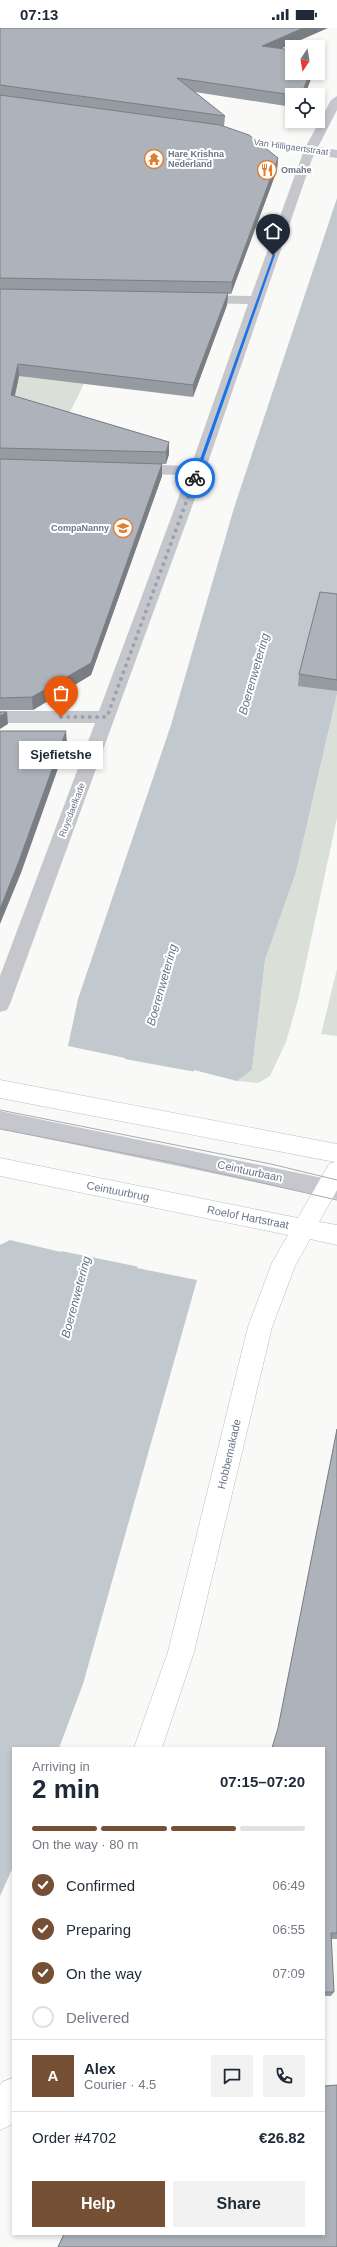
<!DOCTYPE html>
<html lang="en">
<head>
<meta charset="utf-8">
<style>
  body { margin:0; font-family:Arial,sans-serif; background:#f2f2f3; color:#1f2937; height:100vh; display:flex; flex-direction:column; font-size:15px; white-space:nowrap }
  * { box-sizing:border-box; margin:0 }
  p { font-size:13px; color:#747a83 }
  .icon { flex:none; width:22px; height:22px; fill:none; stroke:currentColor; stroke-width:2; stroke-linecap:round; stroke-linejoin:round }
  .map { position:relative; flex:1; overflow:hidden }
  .details { position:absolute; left:12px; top:1719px; width:313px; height:488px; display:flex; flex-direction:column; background:#fff; border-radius:0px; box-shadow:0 2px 6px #0003 }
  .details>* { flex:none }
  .needle { width:26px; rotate:192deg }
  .tools { position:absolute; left:285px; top:12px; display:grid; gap:8px }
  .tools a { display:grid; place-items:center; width:40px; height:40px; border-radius:0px; background:#fff; box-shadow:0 2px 6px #0003; font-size:20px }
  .pin { position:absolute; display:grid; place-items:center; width:34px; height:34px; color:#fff; margin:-41px -17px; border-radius:50% 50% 50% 0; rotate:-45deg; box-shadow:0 0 4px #0007 }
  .pin .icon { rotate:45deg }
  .courier { position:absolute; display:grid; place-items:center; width:40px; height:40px; margin:-20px; border:3px solid #1a73e8; border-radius:50%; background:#fff; color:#222; box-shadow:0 1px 5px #0007 }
  .bubble { position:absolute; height:28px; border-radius:0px; background:#fff; box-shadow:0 2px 6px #0003; font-size:13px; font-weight:700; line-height:28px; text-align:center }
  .headline em { font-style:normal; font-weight:700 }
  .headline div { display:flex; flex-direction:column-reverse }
  .headline { display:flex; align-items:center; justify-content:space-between; height:68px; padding:0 20px }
  h1 { font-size:26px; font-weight:700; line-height:30px }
  .bar { display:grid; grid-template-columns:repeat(4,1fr); gap:6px 4px; align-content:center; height:48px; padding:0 20px }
  .bar i { height:5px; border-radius:3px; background:#e0e1e3 }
  .bar .current { background:#755035 }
  .bar p { grid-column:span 4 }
  .line { display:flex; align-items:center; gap:10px; padding:0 20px; border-top:1px solid #e0e1e3 }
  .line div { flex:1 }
  .round { display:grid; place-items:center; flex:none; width:42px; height:42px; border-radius:0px; background:#f2f2f3 }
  ol { padding:0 20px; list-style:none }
  li { display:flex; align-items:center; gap:12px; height:44px }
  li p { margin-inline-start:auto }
  li .icon { padding:4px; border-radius:50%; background:#755035; color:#fff; stroke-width:4 }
  li:last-child { color:#747a83 }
  li i { width:22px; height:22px; border:2px solid #e0e1e3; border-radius:50% }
  .primary-button { display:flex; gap:8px; margin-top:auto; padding:8px 20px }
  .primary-button a { flex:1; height:46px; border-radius:0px; background:#755035; color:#fff; font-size:16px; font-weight:700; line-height:46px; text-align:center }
  .primary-button a+a { background:#f2f2f3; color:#1f2937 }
  .status { display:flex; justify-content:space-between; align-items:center; height:28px; padding:0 20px; background:#fff; direction:ltr }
  .status svg { height:11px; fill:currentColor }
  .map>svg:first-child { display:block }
  .green { fill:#dae0d8 }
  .water { fill:#c1c8ce }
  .pier { fill:#f9f9f7 }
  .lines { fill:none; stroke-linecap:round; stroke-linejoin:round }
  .secondary-casing { stroke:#babcc2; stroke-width:1 }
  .lane { fill:#c5c7cc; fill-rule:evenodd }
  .street { fill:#c5c7cc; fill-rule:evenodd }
  .secondary { fill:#fff; fill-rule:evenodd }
  .tram { stroke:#a8abb3; stroke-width:1 }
  .wall { fill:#969aa1 }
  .shaded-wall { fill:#7a7d83 }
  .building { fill:#aeb3bb; stroke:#7a7d83 }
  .route { fill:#1a73e8 }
  .done { stroke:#9ba2ae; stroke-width:4; stroke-dasharray:0 7.2 }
  .labels { text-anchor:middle; stroke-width:4; stroke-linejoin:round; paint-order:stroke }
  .far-street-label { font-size:9px; fill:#697387; stroke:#fff }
  .far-poi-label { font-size:9px; font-weight:bold; fill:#697387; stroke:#fff; text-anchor:start }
  .street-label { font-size:11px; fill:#697387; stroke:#fff }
  .water-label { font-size:12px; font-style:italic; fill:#657482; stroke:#fff }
</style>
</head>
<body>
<div class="status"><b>07:13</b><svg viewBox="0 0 49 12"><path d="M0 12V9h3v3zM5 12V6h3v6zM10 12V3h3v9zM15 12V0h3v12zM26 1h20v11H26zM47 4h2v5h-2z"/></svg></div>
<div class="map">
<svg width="337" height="2219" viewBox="0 0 337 2219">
  <rect width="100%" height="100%" fill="#f9f9f7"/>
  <path class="green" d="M0 318 102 320 67 390 0 387Z
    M337 666V790L298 972 286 1014 270 1048 258 1055 237 1053 252 1042 265 932 296 844Z
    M337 941V1008L321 1006Z"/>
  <path class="water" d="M337 170V666L296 844 265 932 252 1042 237 1053 194 1042 137 1240 197 1252 83 1656 59 1720H13V1839L0 1868V1217L10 1212 61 1224 125 1030 68 1018 78 971 171 697 234 480Z"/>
  <path class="pier" d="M119 1030 196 1044 140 1239 56 1222H60L123 1032Z"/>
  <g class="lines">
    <defs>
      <path id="secondary" d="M0 1052 337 1116V1162L319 1194 337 1197V1217L310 1211 295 1238 272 1299 194 1624 162 1720H134L168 1624 248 1299 272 1235 288 1207 0 1148V1130L298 1190 329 1136 335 1134 0 1070Z
        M13 2050V2094L11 2097 0 2102V2057L2 2054Z"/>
    </defs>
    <use href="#secondary" class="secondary-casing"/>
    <path class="lane" d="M0 1083 337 1153V1171L0 1101Z"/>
    <path class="street" d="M337 68V82L318 119 337 122V130L314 127 312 131 205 443 10 976 7 982 0 984V948L95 695H0V683H99L187 447 132 446 126 444 124 441 126 438 132 436 191 438 248 276 197 275 190 271 197 267 251 268 303 125 246 117 226 110 224 107 230 103 248 110 306 118 331 72Z"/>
    <use href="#secondary" class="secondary"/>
    <path class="tram" d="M0 1082 271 1136 337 1152
      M0 1101 170 1134 337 1172"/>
  </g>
  <path class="wall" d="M0 0 282 20 292 45H313L305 67H292V79L195 64 225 88 224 99 278 130 277 142 231 266H228L227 277 193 369 19 348 15 368 169 414V426L166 436H162V448L91 647 33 682H0Z
    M337 566V663L298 658 299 646Z
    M337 1401V1911H331L334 1964 331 1968H324V1720L278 1700Z"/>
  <path class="shaded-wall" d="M303 0H328L262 29V18Z
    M310 45H313L305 67H301Z
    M278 130 277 142 231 266 232 254Z
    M228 265 227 277 193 369V357Z
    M18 336 19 348 12 379 11 367Z
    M169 414V426L166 436V424Z
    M162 436V448L91 647 33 682 32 669Z
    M7 684 8 696 0 701V688Z
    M66 703 67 715 21 845 0 896V881Z"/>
  <path class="building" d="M0 0H303L262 18 292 22V45H310L301 67H292L177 50 225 88 0 57Z
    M0 67 220 97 249 107 278 130 232 254 0 250Z
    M0 261 228 265 193 357 18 336 11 367 169 414 166 424 0 420Z
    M0 431 162 436 91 635 32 669 0 670Z
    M320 564 337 566V652L299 646Z
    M0 684H7L0 688Z
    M0 703H66L19 833 0 881Z
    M337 1401V1905H331L334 1964H324V1720H272L278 1700Z
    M337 2057V2219H58L64 2206H324V2058Z"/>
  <path class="route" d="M273 226 275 227 197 450 193 451Z"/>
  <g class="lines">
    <path class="done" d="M61 689H107L195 450"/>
  </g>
  <defs>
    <symbol id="temple-ring" viewBox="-11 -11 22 22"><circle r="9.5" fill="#fff" stroke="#df7f32" stroke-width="1.5"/><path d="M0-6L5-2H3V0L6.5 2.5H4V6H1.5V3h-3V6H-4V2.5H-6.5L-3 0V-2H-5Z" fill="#df7f32"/></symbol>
    <symbol id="restaurant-ring" viewBox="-11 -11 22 22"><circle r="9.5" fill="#fff" stroke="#df7f32" stroke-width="1.5"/><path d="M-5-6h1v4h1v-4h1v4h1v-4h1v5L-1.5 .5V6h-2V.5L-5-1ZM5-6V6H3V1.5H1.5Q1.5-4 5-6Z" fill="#df7f32"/></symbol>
    <symbol id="school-ring" viewBox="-11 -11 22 22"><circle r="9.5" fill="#fff" stroke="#df7f32" stroke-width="1.5"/><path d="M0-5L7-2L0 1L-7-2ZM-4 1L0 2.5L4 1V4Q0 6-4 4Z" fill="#df7f32"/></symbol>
  </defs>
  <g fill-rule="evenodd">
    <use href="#temple-ring" x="143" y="120" width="22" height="22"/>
    <use href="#restaurant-ring" x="256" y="131" width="22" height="22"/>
    <use href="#school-ring" x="112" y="489" width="22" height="22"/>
  </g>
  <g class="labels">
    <g class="far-street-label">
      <text transform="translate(291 119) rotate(8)" y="3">Van Hilligaertstraat</text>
      <text transform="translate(72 782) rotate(-69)" y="3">Ruysdaelkade</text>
    </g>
    <g class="far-poi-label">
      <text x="168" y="129">Hare Krishna<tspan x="168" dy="10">Nederland</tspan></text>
      <text x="281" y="145">Omahe</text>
      <text x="109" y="503" text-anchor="end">CompaNanny</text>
    </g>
    <g class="street-label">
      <text transform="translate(250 1143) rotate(12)" y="4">Ceintuurbaan</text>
      <text transform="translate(118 1163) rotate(11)" y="4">Ceintuurbrug</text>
      <text transform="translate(248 1189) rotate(11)" y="4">Roelof Hartstraat</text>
      <text transform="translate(229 1426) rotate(-77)" y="4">Hobbemakade</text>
    </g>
    <g class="water-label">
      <text transform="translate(254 646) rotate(-74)" y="4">Boerenwetering</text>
      <text transform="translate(162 957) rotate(-74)" y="4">Boerenwetering</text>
      <text transform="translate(76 1269) rotate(-75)" y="4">Boerenwetering</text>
    </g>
  </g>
</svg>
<div class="tools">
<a><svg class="needle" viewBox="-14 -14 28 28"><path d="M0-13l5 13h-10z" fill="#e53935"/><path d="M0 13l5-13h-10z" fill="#747a83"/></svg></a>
<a><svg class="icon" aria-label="locate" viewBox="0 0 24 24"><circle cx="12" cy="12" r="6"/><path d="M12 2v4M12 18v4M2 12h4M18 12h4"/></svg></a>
</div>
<div class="pin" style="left:61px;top:689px;background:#ea580c"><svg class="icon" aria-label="bag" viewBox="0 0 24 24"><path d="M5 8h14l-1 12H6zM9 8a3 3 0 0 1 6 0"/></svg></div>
<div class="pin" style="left:273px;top:227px;background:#1f2937"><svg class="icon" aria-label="home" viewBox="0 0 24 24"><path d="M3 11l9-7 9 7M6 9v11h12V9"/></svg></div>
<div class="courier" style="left:195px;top:450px"><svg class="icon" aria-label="bike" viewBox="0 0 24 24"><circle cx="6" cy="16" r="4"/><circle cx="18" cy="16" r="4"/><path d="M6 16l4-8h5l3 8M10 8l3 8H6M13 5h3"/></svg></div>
<div class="bubble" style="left:19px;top:713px;width:84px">Sjefietshe</div>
<section class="details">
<div class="headline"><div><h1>2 min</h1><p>Arriving in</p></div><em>07:15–07:20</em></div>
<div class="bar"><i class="current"></i><i class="current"></i><i class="current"></i><i></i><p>On the way · 80 m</p></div>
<ol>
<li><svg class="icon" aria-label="check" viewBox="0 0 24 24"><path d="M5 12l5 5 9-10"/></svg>Confirmed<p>06:49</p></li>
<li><svg class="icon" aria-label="check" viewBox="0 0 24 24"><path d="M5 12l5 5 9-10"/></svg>Preparing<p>06:55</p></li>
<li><svg class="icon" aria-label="check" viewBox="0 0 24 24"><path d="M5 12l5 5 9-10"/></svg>On the way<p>07:09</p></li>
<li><i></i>Delivered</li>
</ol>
<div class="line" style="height:72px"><b class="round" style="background:#755035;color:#fff">A</b><div><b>Alex</b><p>Courier · 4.5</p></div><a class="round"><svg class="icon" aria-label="chat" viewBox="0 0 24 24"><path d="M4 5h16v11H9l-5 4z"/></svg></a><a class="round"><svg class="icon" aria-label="phone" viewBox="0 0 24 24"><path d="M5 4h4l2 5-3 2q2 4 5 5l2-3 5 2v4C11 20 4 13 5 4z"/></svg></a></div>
<div class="line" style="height:52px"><div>Order #4702</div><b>€26.82</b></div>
<div class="primary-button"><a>Help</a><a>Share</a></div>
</section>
</div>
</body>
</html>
